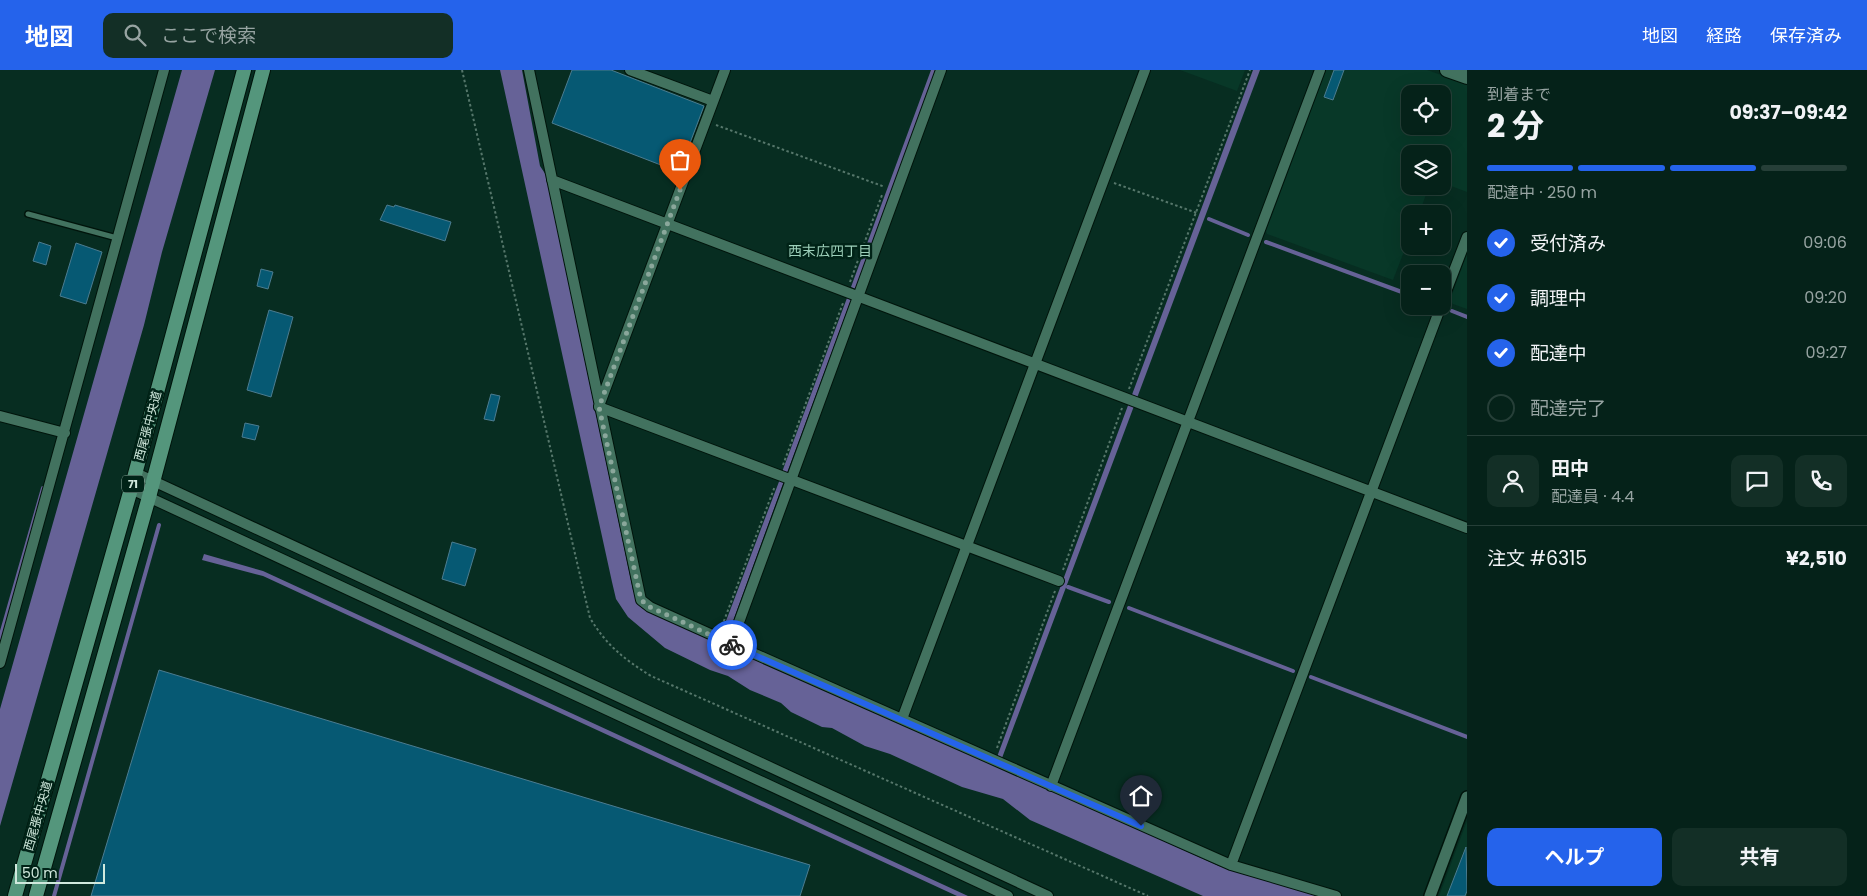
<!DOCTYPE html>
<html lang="ja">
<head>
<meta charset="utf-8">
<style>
  body { margin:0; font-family:Poppins,"Noto Sans JP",sans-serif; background:#132f26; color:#f1f3f6; height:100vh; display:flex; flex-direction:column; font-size:19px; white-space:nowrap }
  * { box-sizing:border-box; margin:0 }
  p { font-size:16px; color:#97a4a2 }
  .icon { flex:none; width:28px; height:28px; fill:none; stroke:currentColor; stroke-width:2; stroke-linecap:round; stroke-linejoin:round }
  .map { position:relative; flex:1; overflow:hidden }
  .panel { display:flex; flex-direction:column; background:#052219; width:400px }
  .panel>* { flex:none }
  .controls { position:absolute; left:1401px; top:15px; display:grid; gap:10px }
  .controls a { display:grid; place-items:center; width:50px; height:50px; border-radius:10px; background:#052219; box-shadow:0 5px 20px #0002,0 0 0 1px #263f38; font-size:25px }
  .scale { position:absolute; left:15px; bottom:12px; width:90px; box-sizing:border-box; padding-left:5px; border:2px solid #d0e9dd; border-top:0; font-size:14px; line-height:18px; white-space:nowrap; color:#d0e9dd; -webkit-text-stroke:4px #002317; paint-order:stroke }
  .pin { position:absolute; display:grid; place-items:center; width:42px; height:42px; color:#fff; margin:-51px -21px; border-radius:50% 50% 50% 0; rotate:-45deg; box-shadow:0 0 5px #0007 }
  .pin .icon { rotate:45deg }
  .courier { position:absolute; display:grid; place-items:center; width:50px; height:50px; margin:-25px; border:4px solid #2563eb; border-radius:50%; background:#fff; color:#222; box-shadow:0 1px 6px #0007 }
  .summary em { font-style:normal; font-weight:700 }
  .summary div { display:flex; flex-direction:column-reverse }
  .summary { display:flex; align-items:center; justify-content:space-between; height:85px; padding:0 20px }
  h1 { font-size:32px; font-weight:700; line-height:38px }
  .bar { display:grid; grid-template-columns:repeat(4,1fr); gap:8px 5px; align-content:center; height:60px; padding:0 20px }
  .bar i { height:6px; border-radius:4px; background:#263f38 }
  .bar .active { background:#2563eb }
  .bar p { grid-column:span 4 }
  .line { display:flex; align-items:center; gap:12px; padding:0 20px; border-top:1px solid #263f38 }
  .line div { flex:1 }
  .round { display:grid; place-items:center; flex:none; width:52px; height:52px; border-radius:10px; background:#132f26 }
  ol { padding:0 20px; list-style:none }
  li { display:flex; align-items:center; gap:15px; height:55px }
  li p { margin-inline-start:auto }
  li .icon { padding:5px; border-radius:50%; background:#2563eb; color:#fff; stroke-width:4 }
  li:last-child { color:#97a4a2 }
  li i { width:28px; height:28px; border:2px solid #263f38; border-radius:50% }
  .primary-button { display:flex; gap:10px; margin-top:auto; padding:10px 20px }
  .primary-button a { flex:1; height:58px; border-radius:10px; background:#2563eb; color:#fff; font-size:20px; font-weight:700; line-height:58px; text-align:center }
  .primary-button a+a { background:#132f26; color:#f1f3f6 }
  header { display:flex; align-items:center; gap:30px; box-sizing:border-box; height:70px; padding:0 25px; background:#2563eb; color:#fff }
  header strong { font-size:24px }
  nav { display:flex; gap:28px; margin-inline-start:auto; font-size:18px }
  .search { width:350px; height:45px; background:#132f26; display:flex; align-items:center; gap:12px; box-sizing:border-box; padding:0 18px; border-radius:10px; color:#97a4a2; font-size:19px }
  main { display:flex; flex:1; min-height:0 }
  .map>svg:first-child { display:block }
  .built { fill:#083828; fill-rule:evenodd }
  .water { fill:#666297 }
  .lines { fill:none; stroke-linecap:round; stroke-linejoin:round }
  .stream { stroke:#666297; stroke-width:4 }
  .building { fill:#065973; stroke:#4c7c90 }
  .service-casing { stroke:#00140b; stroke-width:8 }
  .minor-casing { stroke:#00140b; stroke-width:12 }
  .tertiary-casing { stroke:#00140b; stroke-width:14 }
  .secondary-casing { stroke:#00140b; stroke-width:16 }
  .primary-casing { stroke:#00140b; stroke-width:16 }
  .path { stroke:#56776b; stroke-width:2; stroke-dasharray:2.5 2.5; stroke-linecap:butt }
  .service { stroke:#42725f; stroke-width:5 }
  .minor { stroke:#42725f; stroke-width:10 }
  .tertiary { stroke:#42725f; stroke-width:11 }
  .secondary { stroke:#42725f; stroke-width:14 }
  .primary { stroke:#54967c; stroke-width:14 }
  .done { stroke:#8aa79b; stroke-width:5; stroke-dasharray:0 9 }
  .route { stroke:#2563eb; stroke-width:6 }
  .labels { text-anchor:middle; stroke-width:5; stroke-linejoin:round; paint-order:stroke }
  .shield { fill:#002317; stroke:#92aea2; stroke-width:1 }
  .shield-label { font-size:11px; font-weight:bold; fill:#d0e9dd }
  .street-label { font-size:12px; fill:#d0e9dd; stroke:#002317 }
  .neighbourhood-label { font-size:14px; fill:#9ccfb9; stroke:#002317 }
</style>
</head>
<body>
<header>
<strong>地図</strong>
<div class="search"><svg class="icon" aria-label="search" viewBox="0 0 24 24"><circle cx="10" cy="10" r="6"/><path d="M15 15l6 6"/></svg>ここで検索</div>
<nav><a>地図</a><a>経路</a><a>保存済み</a></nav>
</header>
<main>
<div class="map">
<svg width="1467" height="826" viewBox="0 0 1467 826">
  <rect width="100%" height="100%" fill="#072d21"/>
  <path class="built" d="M1180 0H1245L1237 21Z
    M1326 0H1427L1467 14V122L1443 113 1442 84H1410V116H1429L1419 144H1410V166L1393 210 1267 164 1266 161ZM1410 24H1442V56H1410Z
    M1467 184V239L1453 234 1450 230Z
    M1467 751V826H1439Z"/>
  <path class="water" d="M182 0H215L162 182 144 255 0 756V639Z
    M500 0H522L540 96 546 105 633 520 642 538 718 572 780 409 784 411 732 554 734 556 726 576 994 695 1253 0H1260L1002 688V698L1219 796 1317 826H1203L1030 750 1003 729 962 717 890 684 865 676 832 658 822 657 791 642 781 633 750 620 728 606 710 600 665 578 628 547 616 529 612 512Z
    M931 0H937L856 219 851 217Z
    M847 228 851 230 787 403 782 402Z
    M204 484 263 501 968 826H957L263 506 202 490Z"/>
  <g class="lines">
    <path class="stream" d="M1209 149 1248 165
      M1266 172 1410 225
      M1452 241 1467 247
      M1068 517 1109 532
      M1129 538 1293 601
      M0 568 43 418
      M1311 607 1467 667
      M54 826 159 455"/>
  </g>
  <path class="building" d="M572 0H611L704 36 679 102 552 53Z
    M1334 0H1344L1333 30 1324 27Z
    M387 135 394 137 395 135 451 152 445 171 380 150Z
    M39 172 51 176 46 195 33 191Z
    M76 173 102 182 86 234 60 226Z
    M261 199 273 202 268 219 257 216Z
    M269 240 293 247 271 327 247 320Z
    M491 324 500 326 494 351 484 349Z
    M245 353 259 356 255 370 242 367Z
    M452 472 476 479 465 516 442 509Z
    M159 600 810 795 800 826H91Z
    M1466 777 1467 821 1465 826H1447Z"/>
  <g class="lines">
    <defs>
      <path id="service" d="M28 144 117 168"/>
      <path id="minor" d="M529 0 641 530 650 537 719 568 1231 795 1336 826
        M630 0 713 31
        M552 110 1467 458
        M1442 232 1467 167
        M599 336 725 0
        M599 337 1059 511
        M0 346 65 363
        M136 403 1048 826
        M131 419 1008 826
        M731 574 941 0
        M0 593 164 0
        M902 649 1145 0
        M1051 716 1320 0
        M1231 795 1441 236"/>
      <path id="tertiary" d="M1430 826 1467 727"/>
      <path id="secondary" d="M1447 0 1467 7"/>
      <path id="primary" d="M15 826 131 419 244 0
        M36 826 149 427 263 0"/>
    </defs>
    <use href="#service" class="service-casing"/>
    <use href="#minor" class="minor-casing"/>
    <use href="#tertiary" class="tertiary-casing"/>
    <use href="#secondary" class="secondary-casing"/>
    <use href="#primary" class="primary-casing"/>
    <path class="path" d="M462 0 590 548C607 576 624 589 651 606L1148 826
      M716 55 885 117
      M1114 113 1197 143
      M850 212 882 125
      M1129 319 1250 0
      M783 395 843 233
      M1063 500 1122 338
      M722 556 775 416
      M997 678 1055 521"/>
    <use href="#service" class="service"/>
    <use href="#minor" class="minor"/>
    <use href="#tertiary" class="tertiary"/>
    <use href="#secondary" class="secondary"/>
    <use href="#primary" class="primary"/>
  </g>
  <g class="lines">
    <path class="done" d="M680 120 599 337 641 530 650 537 732 575"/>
    <path class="route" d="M732 575 1141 756"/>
  </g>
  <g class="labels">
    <rect class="shield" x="122" y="405.5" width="22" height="17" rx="4"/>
    <g class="shield-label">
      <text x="133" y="418">71</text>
    </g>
    <g class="street-label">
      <text transform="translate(148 356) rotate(-75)" y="4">西尾張中央道</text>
      <text transform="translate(38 746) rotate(-74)" y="4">西尾張中央道</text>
    </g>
    <g class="neighbourhood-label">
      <text x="830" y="186">西末広四丁目</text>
    </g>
  </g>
</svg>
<div class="controls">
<a><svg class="icon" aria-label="locate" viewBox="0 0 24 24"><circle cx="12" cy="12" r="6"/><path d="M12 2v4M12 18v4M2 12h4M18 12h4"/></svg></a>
<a><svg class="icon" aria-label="layers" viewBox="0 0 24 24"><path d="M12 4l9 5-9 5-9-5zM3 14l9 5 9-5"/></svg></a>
<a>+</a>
<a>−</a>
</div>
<div class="scale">50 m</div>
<div class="pin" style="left:680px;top:120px;background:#ea580c"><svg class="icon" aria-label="bag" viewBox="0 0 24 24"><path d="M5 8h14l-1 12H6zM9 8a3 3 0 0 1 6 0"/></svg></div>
<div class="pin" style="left:1141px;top:756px;background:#1f2937"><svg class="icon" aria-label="home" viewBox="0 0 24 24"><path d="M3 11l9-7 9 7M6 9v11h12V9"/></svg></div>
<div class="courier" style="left:732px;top:575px"><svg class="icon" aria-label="bike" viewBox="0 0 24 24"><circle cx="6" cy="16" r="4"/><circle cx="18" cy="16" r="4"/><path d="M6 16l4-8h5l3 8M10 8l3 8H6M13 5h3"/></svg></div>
</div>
<section class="panel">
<div class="summary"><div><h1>2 分</h1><p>到着まで</p></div><em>09:37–09:42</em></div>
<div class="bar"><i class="active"></i><i class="active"></i><i class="active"></i><i></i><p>配達中 · 250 m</p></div>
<ol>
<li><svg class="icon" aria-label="check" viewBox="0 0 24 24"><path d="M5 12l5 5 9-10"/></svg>受付済み<p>09:06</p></li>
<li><svg class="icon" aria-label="check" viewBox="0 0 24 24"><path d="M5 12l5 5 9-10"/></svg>調理中<p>09:20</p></li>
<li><svg class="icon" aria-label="check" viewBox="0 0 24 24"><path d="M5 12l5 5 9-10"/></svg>配達中<p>09:27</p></li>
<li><i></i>配達完了</li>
</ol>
<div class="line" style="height:90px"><a class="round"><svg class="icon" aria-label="person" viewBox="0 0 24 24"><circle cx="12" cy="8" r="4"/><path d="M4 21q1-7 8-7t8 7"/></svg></a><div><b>田中</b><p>配達員 · 4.4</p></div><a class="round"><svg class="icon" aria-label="chat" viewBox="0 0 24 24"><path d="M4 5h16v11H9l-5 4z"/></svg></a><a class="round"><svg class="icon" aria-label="phone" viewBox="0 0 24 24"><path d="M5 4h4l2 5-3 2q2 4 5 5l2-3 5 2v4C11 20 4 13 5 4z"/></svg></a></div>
<div class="line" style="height:65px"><div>注文 #6315</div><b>¥2,510</b></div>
<div class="primary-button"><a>ヘルプ</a><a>共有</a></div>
</section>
</main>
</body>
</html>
